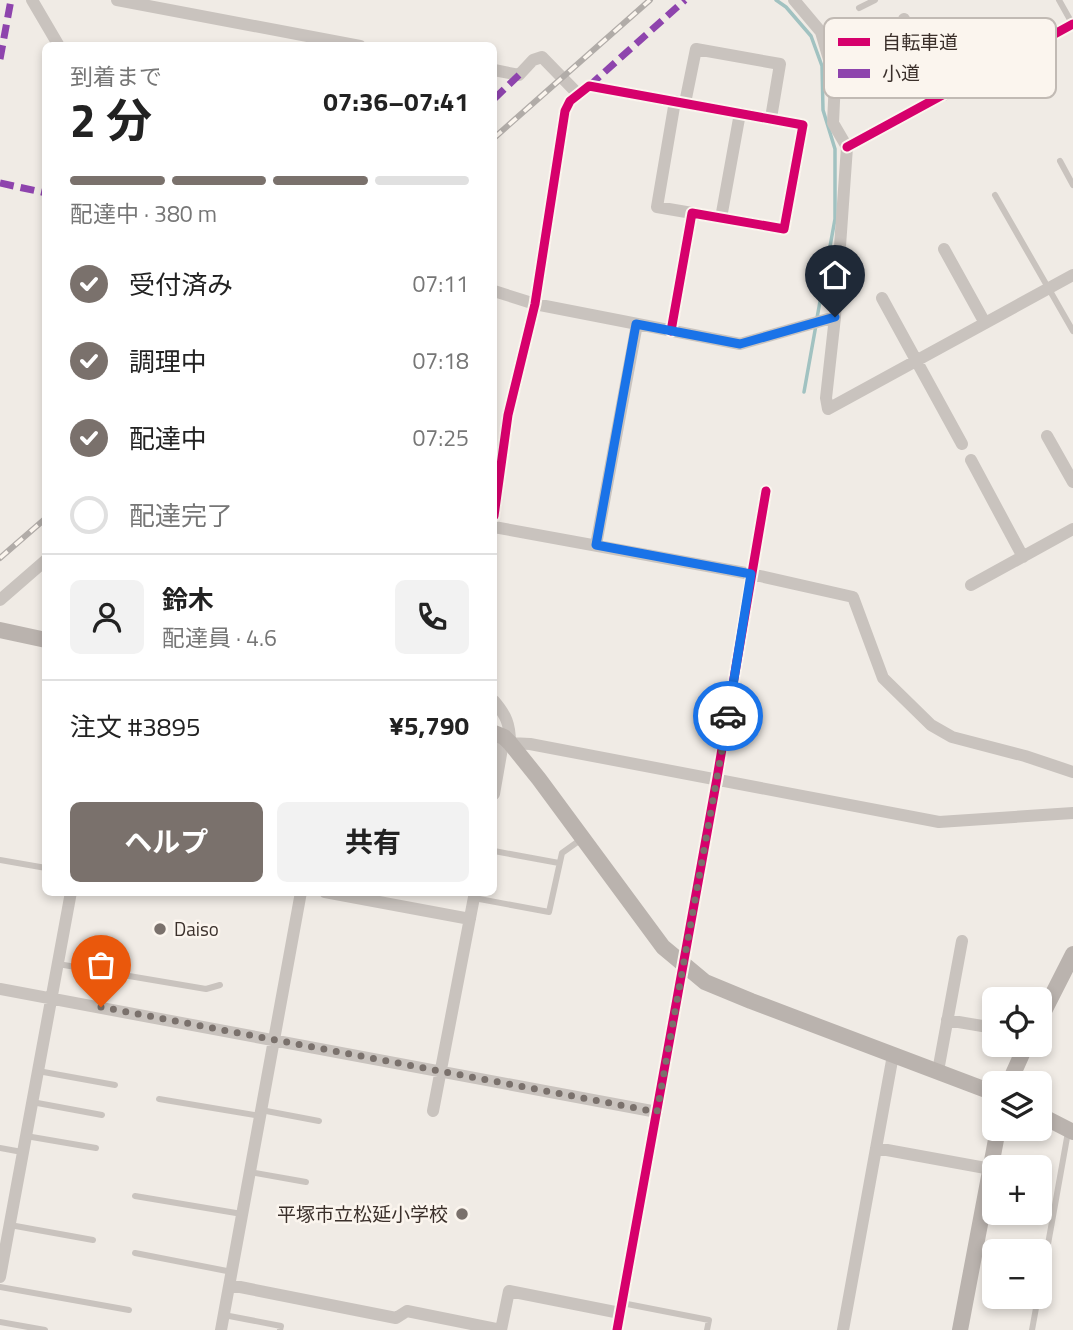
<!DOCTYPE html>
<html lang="ja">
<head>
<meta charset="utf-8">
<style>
  body { margin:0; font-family:"Titillium Web","Noto Sans JP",sans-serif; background:#f2f2f2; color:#222; height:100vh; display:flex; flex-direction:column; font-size:26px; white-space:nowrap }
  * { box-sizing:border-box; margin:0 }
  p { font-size:23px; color:#767676 }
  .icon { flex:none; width:38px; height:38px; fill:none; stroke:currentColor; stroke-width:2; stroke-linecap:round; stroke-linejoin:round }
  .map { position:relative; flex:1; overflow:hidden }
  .side { position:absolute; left:42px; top:42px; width:455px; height:854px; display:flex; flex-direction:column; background:#fff; border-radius:10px; box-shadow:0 4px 10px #0003 }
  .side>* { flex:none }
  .tools { position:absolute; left:982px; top:987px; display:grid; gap:14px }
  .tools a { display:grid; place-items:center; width:70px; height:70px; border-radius:10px; background:#fff; box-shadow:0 4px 10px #0003; font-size:35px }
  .pin { position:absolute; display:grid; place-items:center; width:60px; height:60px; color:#fff; margin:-72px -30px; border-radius:50% 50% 50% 0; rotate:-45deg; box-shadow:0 0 7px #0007 }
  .pin .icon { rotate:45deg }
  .courier { position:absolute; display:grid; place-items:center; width:70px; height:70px; margin:-35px; border:5px solid #1a73e8; border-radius:50%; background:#fff; color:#222; box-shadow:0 2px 9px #0007 }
  .summary em { font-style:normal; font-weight:700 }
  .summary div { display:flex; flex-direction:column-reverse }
  .summary { display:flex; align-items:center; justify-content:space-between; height:119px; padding:0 28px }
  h1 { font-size:46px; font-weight:700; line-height:52px }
  .bar { display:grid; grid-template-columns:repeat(4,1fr); gap:10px 7px; align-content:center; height:84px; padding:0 28px }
  .bar i { height:9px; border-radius:5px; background:#e0e0e0 }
  .bar .selected { background:#7a716c }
  .bar p { grid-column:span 4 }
  .line { display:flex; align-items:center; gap:18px; padding:0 28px; border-top:2px solid #e0e0e0 }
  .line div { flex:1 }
  .round { display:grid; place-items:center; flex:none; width:74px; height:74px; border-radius:10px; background:#f2f2f2 }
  ol { padding:0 28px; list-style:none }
  li { display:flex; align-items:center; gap:21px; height:77px }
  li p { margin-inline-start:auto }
  li .icon { padding:7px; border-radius:50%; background:#7a716c; color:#fff; stroke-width:4 }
  li:last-child { color:#767676 }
  li i { width:38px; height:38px; border:4px solid #e0e0e0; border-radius:50% }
  .primary-button { display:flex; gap:14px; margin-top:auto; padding:14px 28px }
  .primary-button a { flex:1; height:80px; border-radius:10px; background:#7a716c; color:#fff; font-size:28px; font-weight:700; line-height:80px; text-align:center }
  .primary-button a+a { background:#f2f2f2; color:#222 }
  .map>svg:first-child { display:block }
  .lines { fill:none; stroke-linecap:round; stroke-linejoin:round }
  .stream { stroke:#a1c2c1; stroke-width:3.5 }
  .lane { stroke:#c9c3be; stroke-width:6 }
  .street { stroke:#c9c3be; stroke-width:12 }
  .secondary { stroke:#bab3ae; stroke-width:16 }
  .rail-casing { stroke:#b1aca8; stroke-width:6 }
  .rail { stroke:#fbf5ee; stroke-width:3.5; stroke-dasharray:10; stroke-linecap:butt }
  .quiet { stroke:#8e44ad; stroke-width:7; stroke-dasharray:14 7; stroke-linecap:butt }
  .cycleway-casing { stroke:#fbf5ee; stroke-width:13 }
  .cycleway { stroke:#d6006c; stroke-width:9 }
  .done { stroke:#7a716c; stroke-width:7; stroke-dasharray:0 12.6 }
  .route { stroke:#1a73e8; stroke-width:9 }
  .poi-dot { fill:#7a716c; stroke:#fbf5ee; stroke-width:2.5 }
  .labels { text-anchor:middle; stroke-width:5; stroke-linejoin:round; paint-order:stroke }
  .poi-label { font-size:19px; fill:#3b302b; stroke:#fbf5ee; text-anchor:start }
  .key { fill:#fbf5ee; stroke:#c1bab4; stroke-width:2 }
  .key-label { font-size:19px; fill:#3b302b }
</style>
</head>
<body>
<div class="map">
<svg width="1073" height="1330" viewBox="0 0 1073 1330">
  <rect width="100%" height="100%" fill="#f0ebe5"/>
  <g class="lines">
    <path class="stream" d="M776 0 786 7 811 36 822 66 823 110 835 149V219L817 318
      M804 392 816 325"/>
    <path class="lane" d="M1059 0 1073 25
      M859 8 875 0
      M1060 161 1073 185
      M995 195 1073 331
      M494 851 559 863
      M0 860 46 868
      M474 898 549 912 562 853 583 838
      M58 964 206 989 220 985
      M38 1071 115 1085
      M159 1099 260 1116
      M32 1102 102 1115
      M261 1110 319 1121
      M26 1136 96 1148
      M0 1148 22 1152
      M250 1172 306 1182
      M135 1196 242 1214
      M10 1225 93 1240
      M135 1253 232 1272
      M0 1287 129 1310
      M1040 1289 1068 1132
      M622 1303 709 1320 707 1330
      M224 1315 281 1326 280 1330
      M0 1322 45 1330
      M1032 1330 1038 1297"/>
    <path class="street" d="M32 0 59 46
      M117 0 360 46
      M794 0 821 32 835 80 833 123 847 147 835 317 826 398 828 409 1073 275
      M904 19 944 95
      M494 70 519 75 533 60 542 57 578 94
      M675 101 657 207 692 213
      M685 103 696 49 780 64 771 118
      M847 147 1073 24
      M721 218 740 113
      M944 249 985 323
      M494 291 535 304 740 344 835 317
      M882 298 962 444
      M1047 436 1073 482
      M971 460 1023 557
      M494 516 508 415 535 304 565 111 570 101 589 86 803 125 784 229 692 213 671 331
      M494 527 751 574 853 597 883 678 931 725 952 737 1025 756 1073 772
      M596 545 637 324
      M971 585 1073 529
      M0 600 46 560
      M494 701C506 715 510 724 510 743L530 744 939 822 1073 813
      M494 794 504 737
      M325 892 470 919
      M0 989 657 1112
      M947 1020 994 1028
      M938 1071 962 941
      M433 1111 475 892
      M876 1148 991 1169
      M0 1277 71 892
      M230 1285 396 1318 407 1311 501 1330 509 1291 620 1313
      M221 1330 301 892
      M617 1330 717 778 766 491
      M843 1330 893 1055"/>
    <path class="secondary" d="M0 630 46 640
      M494 733 504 737 510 743 539 779 663 947 705 982 751 1001 994 1093
      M1040 1019 1073 954
      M1009 1083 1026 1045
      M1040 1115 1073 1132
      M960 1330 998 1129"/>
    <defs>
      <path id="rail" d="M494 138 650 0
        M0 558 46 518"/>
    </defs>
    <use href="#rail" class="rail-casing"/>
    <use href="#rail" class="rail"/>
    <path class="quiet" d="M0 59 11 0
      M589 86 685 0
      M494 99 519 75
      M0 183 46 193"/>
    <defs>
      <path id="cycleway" d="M847 147 1073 24
        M494 516 508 415 535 304 565 111 570 101 589 86 803 125 784 229 692 213 671 331
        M617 1330 717 778 766 491"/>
    </defs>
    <use href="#cycleway" class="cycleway-casing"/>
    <use href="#cycleway" class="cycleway"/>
  </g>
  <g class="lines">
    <path class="done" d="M101 1007 657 1112 728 716"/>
    <path class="route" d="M728 716 751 574 596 545 636 324 740 344 835 317"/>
  </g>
  <g class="poi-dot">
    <circle cx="160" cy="929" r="7"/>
    <circle cx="462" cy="1214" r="7"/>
  </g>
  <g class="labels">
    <g class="poi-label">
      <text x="174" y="936">Daiso</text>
      <text x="448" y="1221" text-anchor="end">平塚市立松延小学校</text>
    </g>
  </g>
  <rect x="824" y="18" width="232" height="80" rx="10" class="key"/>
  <rect x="838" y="38" width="32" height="8" fill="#d6006c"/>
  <rect x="838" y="69" width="32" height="9" fill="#8e44ad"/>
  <g class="key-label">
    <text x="882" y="49">自転車道</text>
    <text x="882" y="80">小道</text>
  </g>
</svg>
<div class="tools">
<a><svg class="icon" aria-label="locate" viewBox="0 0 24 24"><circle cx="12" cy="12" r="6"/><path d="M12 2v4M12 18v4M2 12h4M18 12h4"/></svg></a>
<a><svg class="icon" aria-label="layers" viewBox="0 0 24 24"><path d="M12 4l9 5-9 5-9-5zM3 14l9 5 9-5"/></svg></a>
<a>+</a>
<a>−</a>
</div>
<div class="pin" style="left:101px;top:1007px;background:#ea580c"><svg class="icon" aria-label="bag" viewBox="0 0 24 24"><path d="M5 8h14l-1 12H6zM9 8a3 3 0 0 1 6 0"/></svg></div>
<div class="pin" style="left:835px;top:317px;background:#1f2937"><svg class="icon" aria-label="home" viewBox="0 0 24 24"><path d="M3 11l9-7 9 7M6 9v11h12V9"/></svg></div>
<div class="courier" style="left:728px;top:716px"><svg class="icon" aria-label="car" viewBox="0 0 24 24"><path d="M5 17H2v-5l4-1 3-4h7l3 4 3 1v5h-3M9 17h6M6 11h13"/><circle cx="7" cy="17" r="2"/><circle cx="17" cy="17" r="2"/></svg></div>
<section class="side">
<div class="summary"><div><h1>2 分</h1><p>到着まで</p></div><em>07:36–07:41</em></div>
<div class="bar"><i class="selected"></i><i class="selected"></i><i class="selected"></i><i></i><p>配達中 · 380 m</p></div>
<ol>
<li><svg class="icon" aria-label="check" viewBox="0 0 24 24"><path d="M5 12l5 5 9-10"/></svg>受付済み<p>07:11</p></li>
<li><svg class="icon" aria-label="check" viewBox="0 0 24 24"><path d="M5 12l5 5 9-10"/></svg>調理中<p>07:18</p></li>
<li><svg class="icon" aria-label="check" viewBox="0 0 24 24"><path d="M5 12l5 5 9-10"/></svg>配達中<p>07:25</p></li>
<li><i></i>配達完了</li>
</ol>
<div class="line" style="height:126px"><a class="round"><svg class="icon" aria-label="person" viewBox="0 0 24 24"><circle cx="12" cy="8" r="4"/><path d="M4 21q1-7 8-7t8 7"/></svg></a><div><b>鈴木</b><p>配達員 · 4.6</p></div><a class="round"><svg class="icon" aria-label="phone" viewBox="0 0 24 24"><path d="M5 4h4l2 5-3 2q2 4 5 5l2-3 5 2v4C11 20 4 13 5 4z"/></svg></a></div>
<div class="line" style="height:91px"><div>注文 #3895</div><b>¥5,790</b></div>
<div class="primary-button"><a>ヘルプ</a><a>共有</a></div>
</section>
</div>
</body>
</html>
